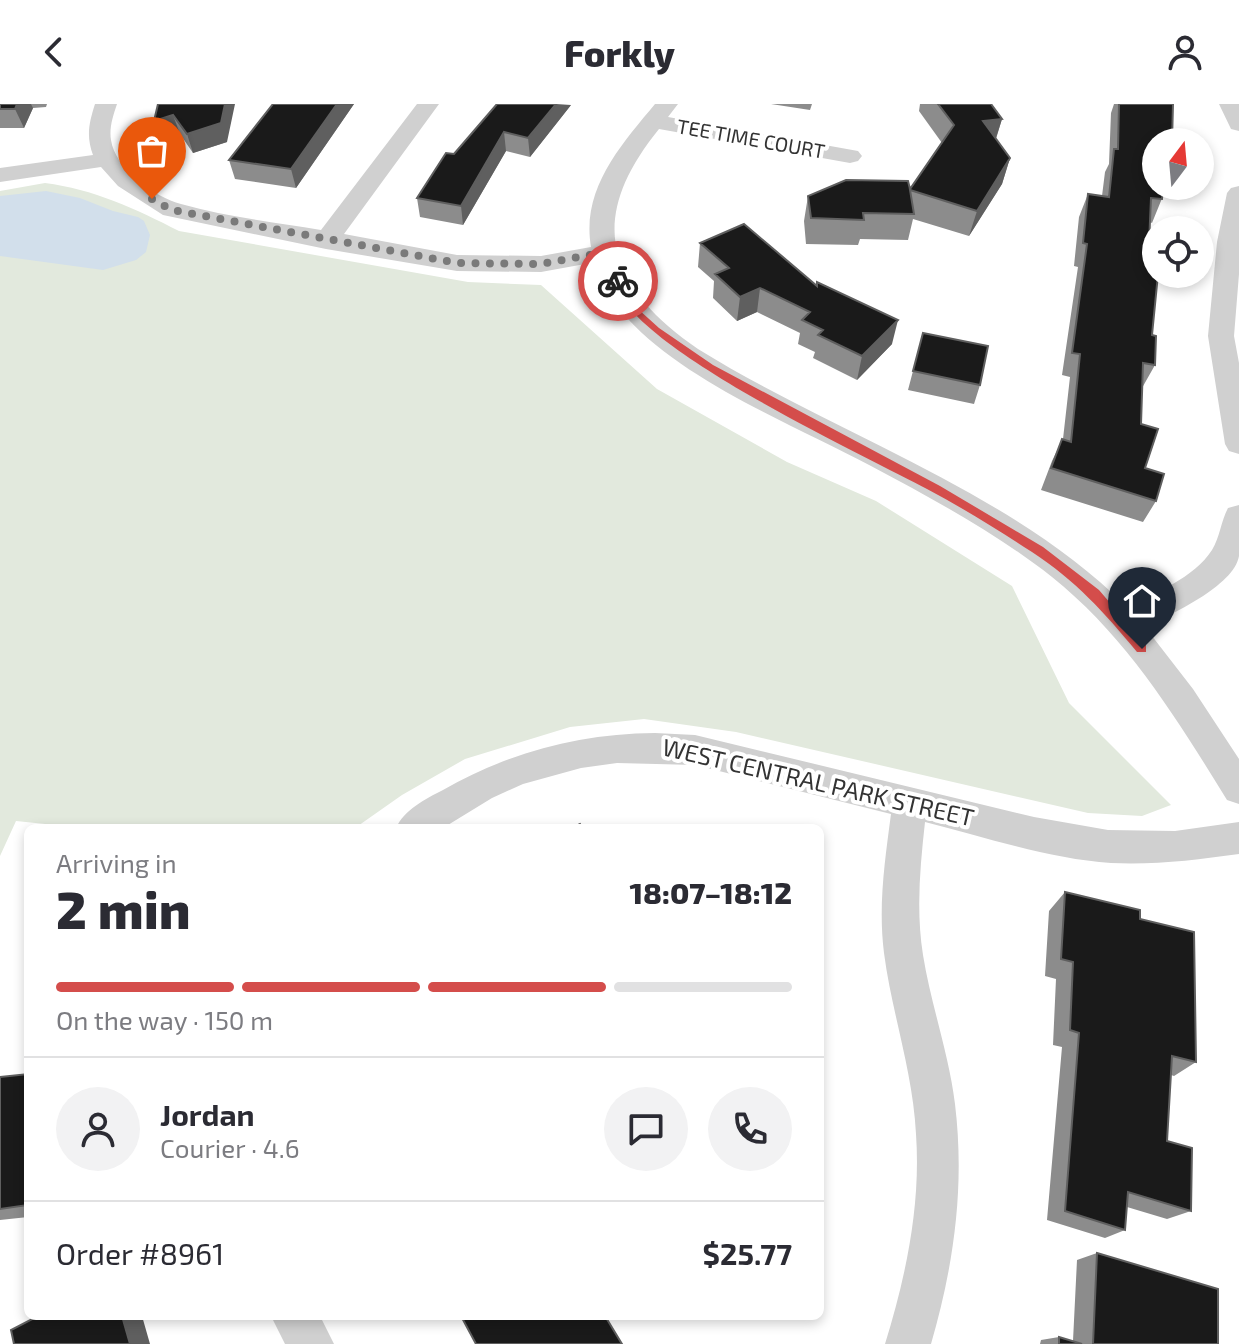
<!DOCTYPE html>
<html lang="en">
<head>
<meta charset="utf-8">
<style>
  body { margin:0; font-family:"Exo 2",sans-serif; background:#f2f2f3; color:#2b2b33; height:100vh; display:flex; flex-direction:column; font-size:30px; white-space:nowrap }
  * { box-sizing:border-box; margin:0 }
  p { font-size:26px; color:#7c7c81 }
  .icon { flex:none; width:44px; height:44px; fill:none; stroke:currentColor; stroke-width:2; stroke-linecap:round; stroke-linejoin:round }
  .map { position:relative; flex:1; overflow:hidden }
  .side { position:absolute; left:24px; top:720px; width:800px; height:496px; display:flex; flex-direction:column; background:#fff; border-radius:12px; box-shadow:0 4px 12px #0003 }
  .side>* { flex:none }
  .needle { width:52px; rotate:16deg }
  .controls { position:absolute; left:1142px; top:24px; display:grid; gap:16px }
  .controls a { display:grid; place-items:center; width:72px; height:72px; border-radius:50%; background:#fff; box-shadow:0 4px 12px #0003; font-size:40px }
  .pin { position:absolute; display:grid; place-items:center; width:68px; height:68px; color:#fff; margin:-82px -34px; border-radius:50% 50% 50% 0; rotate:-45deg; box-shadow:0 0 8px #0007 }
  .pin .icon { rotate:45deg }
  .courier { position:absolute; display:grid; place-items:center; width:80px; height:80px; margin:-40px; border:6px solid #d44d4b; border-radius:50%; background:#fff; color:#222; box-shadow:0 2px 10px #0007 }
  .head em { font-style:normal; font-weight:800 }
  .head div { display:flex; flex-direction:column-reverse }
  .head { display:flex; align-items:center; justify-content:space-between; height:136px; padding:0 32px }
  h1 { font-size:52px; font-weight:800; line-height:60px }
  .bar { display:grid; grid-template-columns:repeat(4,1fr); gap:12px 8px; align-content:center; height:96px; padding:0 32px }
  .bar i { height:10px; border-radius:6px; background:#e1e1e2 }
  .bar .on { background:#d44d4b }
  .bar p { grid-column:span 4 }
  .line { display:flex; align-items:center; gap:20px; padding:0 32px; border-top:2px solid #e1e1e2 }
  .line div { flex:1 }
  .round { display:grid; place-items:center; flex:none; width:84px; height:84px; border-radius:42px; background:#f2f2f3 }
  header { display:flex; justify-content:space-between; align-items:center; height:104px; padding:0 32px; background:#fff; font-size:36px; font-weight:800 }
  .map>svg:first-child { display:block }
  .green { fill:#e2e9dd }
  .water { fill:#d2dfeb }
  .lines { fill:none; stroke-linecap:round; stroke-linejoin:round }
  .minor { fill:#d0d0d0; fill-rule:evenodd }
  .wall { fill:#8c8c8c }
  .shaded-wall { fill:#5f5f5f }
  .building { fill:#1a1a1a; stroke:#5f5f5f; stroke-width:2 }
  .route { fill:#d44d4b }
  .done { stroke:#7a7a7a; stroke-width:8; stroke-dasharray:0 14.4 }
  .labels { text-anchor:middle; stroke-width:8; stroke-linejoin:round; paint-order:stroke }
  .far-street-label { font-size:20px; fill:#333; stroke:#fff }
  .street-label { font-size:24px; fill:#333; stroke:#fff }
</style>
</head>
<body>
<header><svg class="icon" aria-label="back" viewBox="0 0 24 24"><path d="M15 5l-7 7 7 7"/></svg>Forkly<svg class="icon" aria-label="person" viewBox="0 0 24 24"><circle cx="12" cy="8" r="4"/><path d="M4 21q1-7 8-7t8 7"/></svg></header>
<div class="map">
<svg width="1239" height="1240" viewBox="0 0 1239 1240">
  <rect width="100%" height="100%" fill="#fff"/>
  <path class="green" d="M45 79C93 85 136 105 179 127L468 178 541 181 657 285 787 358 876 397 1012 482 1069 599 1171 701 1142 712 1088 709 736 628 644 615 570 623 465 655 402 691 355 724H84L16 717 0 752V87Z"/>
  <path class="water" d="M46 87 80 94 113 107 138 113 144 117 150 131 146 148 136 156 103 166 0 152V92Z"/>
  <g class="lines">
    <path class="minor" d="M95 0H117C113 12 109 24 111 36 115 65 155 93 181 100 226 113 275 118 321 126L417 0H439L344 130 457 151 541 152 591 143C581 85 621 41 655 0H678L668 13 858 47 862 52 858 57 850 59 659 25C585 116 607 182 698 245 840 333 1006 384 1127 503 1155 489 1194 474 1212 446 1220 433 1221 417 1228 404L1239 401C1239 417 1239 436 1239 452 1234 482 1170 511 1145 523L1193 585 1239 655V700L1227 696C1177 615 1127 533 1052 473 996 429 933 395 871 362 795 322 686 278 628 215 613 199 603 178 596 158L541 168 457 167 326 145 163 111 118 82 101 63 0 78V64L93 51C86 32 89 19 95 0Z
      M1219 0H1239V27L1231 25Z
      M1239 82V170L1234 232 1239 259V350L1229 347 1225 340 1208 232 1217 138 1227 89 1231 84Z
      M655 629 695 631 1034 713 1108 726 1175 727 1239 718V750C1196 756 1155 761 1111 759 1049 755 985 733 925 718 920 763 916 807 923 851 931 901 949 950 955 1000 965 1082 954 1161 931 1240H885C906 1172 921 1101 916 1030 913 968 892 910 884 849 878 802 885 756 891 710L695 661 617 659 581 664 523 680 492 694 443 724H396C404 706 425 695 443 686 510 648 578 630 655 629Z
      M271 1212H320L334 1240H285Z"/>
  </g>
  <path class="wall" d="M0 0H47L46 3 33 4 24 24H0Z
    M158 0 227 38 193 49 180 30 161 36Z
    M273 0H354L296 84 235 75 229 56Z
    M771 0H812L810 6Z
    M920 0H991L1002 15 996 35 1010 54 1002 80 969 132 913 115 908 136 860 135 858 141 806 140 804 117 808 92 910 85 942 39 919 7Z
    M1114 0H1173L1156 82H1167L1152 119 1150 118 1148 163 1155 261 1142 284 1141 320 1145 364 1156 397 1143 418 1041 386 1052 357 1063 335 1070 273 1062 271 1078 163 1074 162 1079 113 1088 90 1102 92 1105 68 1109 60 1111 9Z
    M571 1 530 53 506 47 463 121 420 113 417 94 454 50Z
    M700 139 816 181 892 240 857 276 813 254 815 248 798 240 800 229 757 208 737 217 713 194 714 177 698 163Z
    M923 229 980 281 974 300 908 286Z
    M1065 788 1140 815 1196 958 1174 972 1171 971 1167 1037 1191 1107 1167 1115 1127 1103 1125 1126 1105 1134 1047 1116 1062 943 1053 941 1056 875 1045 872 1049 807Z
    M28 970V1113L0 1116V973Z
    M1097 1149 1218 1240H1040L1041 1236 1059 1233 1073 1237 1077 1156Z"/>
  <path class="shaded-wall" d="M17 0H31L33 4 24 24 15 5Z
    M225 0H235L227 38 193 49 187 30Z
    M337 0H354L296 84 291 65Z
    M556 0 571 1 530 53 528 34Z
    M173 11 180 30 161 36 154 17Z
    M1002 15 994 40 983 17Z
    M504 28 506 47 463 121 461 102Z
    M1010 54 1002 80 969 132 977 107Z
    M760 184 757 208 737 217 740 193Z
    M898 216 892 240 857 276 862 252Z
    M122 1212H142L150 1240H130Z"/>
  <path class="building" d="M0 0H17L15 5H0Z
    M158 0H225L221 19 187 30 173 11 154 17Z
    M273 0H337L291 65 229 56Z
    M497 0H556L528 34 504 28 461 102 417 94 446 49 454 50Z
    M938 0H991L1002 15 983 17 1010 54 977 107 910 86 914 110 863 109 864 116 811 114 808 92 846 76 908 77 910 85 954 21Z
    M1119 0H1173L1172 38H1156V82H1163L1162 95 1151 94 1148 163 1156 164V170H1158L1152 231 1156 232 1155 261 1143 259 1141 320 1158 325 1145 364 1164 370 1156 397 1051 364 1062 335 1071 338 1080 250 1072 249 1087 140 1083 139 1088 90 1109 93 1114 45H1118Z
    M744 120 817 182V178L898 216 862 252 818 231 823 226 802 216 810 208 760 184 740 193 715 170 729 164 700 139Z
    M923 229 988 242 980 281 913 267Z
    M580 720 583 724H572Z
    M1065 788 1140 806V815L1194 828 1196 958 1172 952 1167 1037 1192 1044 1191 1107 1128 1088 1125 1126 1065 1107 1079 929 1070 926 1073 858 1061 855Z
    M28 970V1101L0 1105V973Z
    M1097 1149 1218 1185V1240H1093Z
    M38 1212H122L130 1240H14L11 1226Z
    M461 1212H605L622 1240H476Z
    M1059 1233 1082 1240H1059Z"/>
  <path class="route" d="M615 175H622L638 205 659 224 713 261 940 382 1043 443 1099 486 1146 541V548H1137C1104 508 1076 477 1032 448 998 426 963 404 927 385 868 353 618 238 615 175Z"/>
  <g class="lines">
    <path class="done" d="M152 95 172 106 457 159 541 160 606 148 618 177"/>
  </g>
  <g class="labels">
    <g class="far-street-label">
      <text transform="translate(751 35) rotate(10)" y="7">TEE TIME COURT</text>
    </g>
    <g class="street-label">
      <text transform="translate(818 679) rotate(13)" y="8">WEST CENTRAL PARK STREET</text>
    </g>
  </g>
</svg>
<div class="controls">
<a><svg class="needle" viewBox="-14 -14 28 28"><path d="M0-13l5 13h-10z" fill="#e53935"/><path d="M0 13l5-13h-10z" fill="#7c7c81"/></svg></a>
<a><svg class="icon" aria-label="locate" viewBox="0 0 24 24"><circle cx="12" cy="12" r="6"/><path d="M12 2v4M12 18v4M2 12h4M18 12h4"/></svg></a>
</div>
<div class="pin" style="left:152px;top:95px;background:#ea580c"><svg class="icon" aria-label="bag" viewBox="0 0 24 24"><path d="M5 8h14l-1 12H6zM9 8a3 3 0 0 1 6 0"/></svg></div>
<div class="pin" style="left:1142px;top:545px;background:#1f2937"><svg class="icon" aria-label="home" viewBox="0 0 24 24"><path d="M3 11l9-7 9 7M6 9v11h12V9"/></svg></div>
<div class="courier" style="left:618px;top:177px"><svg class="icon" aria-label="bike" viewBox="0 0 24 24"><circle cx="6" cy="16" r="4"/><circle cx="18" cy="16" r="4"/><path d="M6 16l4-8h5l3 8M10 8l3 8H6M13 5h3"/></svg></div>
<section class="side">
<div class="head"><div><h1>2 min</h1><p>Arriving in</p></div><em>18:07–18:12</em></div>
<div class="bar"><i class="on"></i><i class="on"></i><i class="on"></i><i></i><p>On the way · 150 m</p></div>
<div class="line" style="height:144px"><a class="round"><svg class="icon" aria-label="person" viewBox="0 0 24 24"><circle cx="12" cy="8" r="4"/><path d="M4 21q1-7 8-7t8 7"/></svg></a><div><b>Jordan</b><p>Courier · 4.6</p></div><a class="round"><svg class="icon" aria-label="chat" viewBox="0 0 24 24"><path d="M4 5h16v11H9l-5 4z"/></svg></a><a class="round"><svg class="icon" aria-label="phone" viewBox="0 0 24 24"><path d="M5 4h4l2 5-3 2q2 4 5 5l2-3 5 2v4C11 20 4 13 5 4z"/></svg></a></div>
<div class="line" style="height:104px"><div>Order #8961</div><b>$25.77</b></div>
</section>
</div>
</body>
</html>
